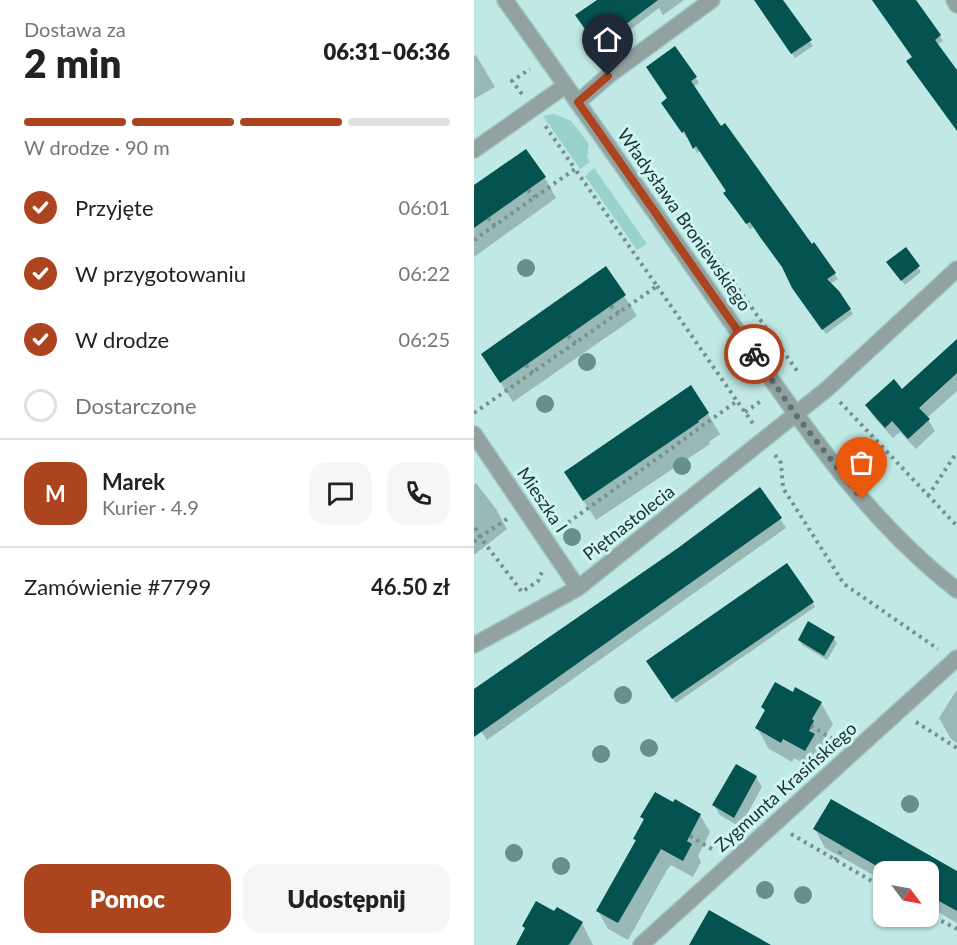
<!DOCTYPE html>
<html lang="pl">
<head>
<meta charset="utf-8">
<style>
  body { margin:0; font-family:Lato,sans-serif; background:#f6f6f6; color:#222; height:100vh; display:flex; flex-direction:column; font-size:22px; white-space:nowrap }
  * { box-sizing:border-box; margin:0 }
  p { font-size:20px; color:#767676 }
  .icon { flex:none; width:33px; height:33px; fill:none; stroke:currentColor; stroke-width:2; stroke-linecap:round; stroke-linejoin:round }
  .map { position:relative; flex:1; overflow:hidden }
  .side { display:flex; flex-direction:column; background:#fff; width:474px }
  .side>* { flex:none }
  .needle { width:39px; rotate:122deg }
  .controls { position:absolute; left:399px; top:861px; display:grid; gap:12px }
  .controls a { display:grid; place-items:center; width:66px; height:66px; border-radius:12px; background:#fff; box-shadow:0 2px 4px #0004; font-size:30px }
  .pin { position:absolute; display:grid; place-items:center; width:51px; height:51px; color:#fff; margin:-62px -26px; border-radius:50% 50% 50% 0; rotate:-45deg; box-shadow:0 0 6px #0007 }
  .pin .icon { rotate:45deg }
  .courier { position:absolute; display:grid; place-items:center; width:60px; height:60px; margin:-30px; border:4px solid #ac451f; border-radius:50%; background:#fff; color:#222; box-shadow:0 2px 8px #0007 }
  .summary em { font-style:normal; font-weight:800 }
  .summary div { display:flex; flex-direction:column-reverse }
  .summary { display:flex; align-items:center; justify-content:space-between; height:102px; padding:0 24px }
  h1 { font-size:39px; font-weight:800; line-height:45px }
  .bar { display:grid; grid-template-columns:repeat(4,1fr); gap:9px 6px; align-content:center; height:72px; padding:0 24px }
  .bar i { height:8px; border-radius:4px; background:#e0e0e0 }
  .bar .on { background:#ac451f }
  .bar p { grid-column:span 4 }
  .line { display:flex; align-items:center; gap:15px; padding:0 24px; border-top:2px solid #e0e0e0 }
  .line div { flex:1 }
  .round { display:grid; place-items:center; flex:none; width:63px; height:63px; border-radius:18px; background:#f6f6f6 }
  ol { padding:0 24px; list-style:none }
  li { display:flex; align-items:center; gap:18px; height:66px }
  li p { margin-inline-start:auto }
  li .icon { padding:6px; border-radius:50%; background:#ac451f; color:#fff; stroke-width:4 }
  li:last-child { color:#767676 }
  li i { width:33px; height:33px; border:3px solid #e0e0e0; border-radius:50% }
  .cta { display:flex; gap:12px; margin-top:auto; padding:12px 24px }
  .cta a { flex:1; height:69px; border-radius:18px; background:#ac451f; color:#fff; font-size:24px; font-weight:800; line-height:69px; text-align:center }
  .cta a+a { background:#f6f6f6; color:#222 }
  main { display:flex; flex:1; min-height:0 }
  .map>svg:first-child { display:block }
  .green { fill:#99d2cd }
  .shadow { fill:#0003 }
  .building { fill:#055350 }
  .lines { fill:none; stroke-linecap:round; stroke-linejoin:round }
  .minor-casing { stroke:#a1c4c0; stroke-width:18 }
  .path { stroke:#75918e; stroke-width:4; stroke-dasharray:3 4.5; stroke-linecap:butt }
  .minor { stroke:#91a2a0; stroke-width:15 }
  .tree { fill:#678f8c }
  .done { stroke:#5b7270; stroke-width:6; stroke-dasharray:0 10.8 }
  .route { stroke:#ac451f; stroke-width:8 }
  .labels { text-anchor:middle; stroke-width:6; stroke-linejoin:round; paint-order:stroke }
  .street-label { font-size:18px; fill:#243332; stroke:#cdf5f2 }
</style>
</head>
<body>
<main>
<section class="side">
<div class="summary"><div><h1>2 min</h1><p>Dostawa za</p></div><em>06:31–06:36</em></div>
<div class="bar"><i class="on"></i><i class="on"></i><i class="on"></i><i></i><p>W drodze · 90 m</p></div>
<ol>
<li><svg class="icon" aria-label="check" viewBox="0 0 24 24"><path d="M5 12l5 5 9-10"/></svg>Przyjęte<p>06:01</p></li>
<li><svg class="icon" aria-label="check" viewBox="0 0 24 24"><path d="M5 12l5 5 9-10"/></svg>W przygotowaniu<p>06:22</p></li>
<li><svg class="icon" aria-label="check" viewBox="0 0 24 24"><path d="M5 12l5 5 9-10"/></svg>W drodze<p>06:25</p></li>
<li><i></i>Dostarczone</li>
</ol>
<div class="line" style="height:108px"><b class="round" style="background:#ac451f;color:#fff">M</b><div><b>Marek</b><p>Kurier · 4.9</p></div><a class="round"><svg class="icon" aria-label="chat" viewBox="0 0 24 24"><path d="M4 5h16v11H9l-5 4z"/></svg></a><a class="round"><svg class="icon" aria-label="phone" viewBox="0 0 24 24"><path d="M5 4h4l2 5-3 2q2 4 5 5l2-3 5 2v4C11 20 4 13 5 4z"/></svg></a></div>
<div class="line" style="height:78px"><div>Zamówienie #7799</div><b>46.50 zł</b></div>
<div class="cta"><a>Pomoc</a><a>Udostępnij</a></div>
</section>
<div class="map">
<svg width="483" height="945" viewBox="0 0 483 945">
  <rect width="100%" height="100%" fill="#c0e8e4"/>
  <path class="green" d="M80 114 97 121 115 144 113 157 116 162 106 169 69 116Z
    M120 168 173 244 163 250 111 176Z"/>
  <path class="shadow" d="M126 0H210L189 15 185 8 128 51 106 21Z
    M281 0H306L339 46 321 58Z
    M398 0H440L466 36 469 41 463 45 483 72V130L439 58Z
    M201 48 225 83 219 87 247 128 337 246 340 244 364 279 356 284 364 292 379 314 352 334 323 294 311 270 280 227 276 229 254 198V191L226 151 223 153 214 136 212 137 192 108 195 99Z
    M2 55 21 87 0 99V56Z
    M71 178 82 198 0 257V187Z
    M431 249 447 272 431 285 417 267Z
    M132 268 163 316 39 402 9 355Z
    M483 341V391L453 418 461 431 442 449 426 432 419 438 400 417 393 406 428 391Z
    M234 414 246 434 235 442 236 444 122 520 92 473Z
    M2 483 22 509 33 529 0 555V485Z
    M286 489 312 528 13 740 3 725 0 727V691L205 549Z
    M339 603 341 607 202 703 176 666Z
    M360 639 363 643 353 660 328 645 326 640Z
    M482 691H483V743L477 739 465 718Z
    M347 703 359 724 349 740 351 742 348 749 352 756 343 771 320 758 318 762 295 749 283 728 292 712 289 707Z
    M282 777 288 787 266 827 246 815 240 805Z
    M226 815 236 832 224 856 227 862 219 877 197 865 193 870 154 940 134 929 124 911 163 842 161 839 171 822 168 817Z
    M341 829 483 873V923L454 906V872H410V881L351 848Z
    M81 913 108 923 119 945H44Z"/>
  <path class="building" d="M123 0H184L123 46 101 15Z
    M280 0H309L338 40 317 54Z
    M398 0H442L467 35 461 40 483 70V131L432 61 438 57Z
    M201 46 223 77 217 81 247 126 251 123 338 244 340 242 362 273 353 279 365 291 377 309 348 330 318 288 308 267 286 237 276 222 272 224 259 206 249 193 252 191 222 146 219 149 210 131 208 133 187 103 193 98 172 67Z
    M52 149 72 177 0 228V185Z
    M432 247 446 266 427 281 412 262Z
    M132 266 152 295 26 383 7 354Z
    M483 339V373L445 408 456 419 434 439 418 421 411 428 391 405 420 379 428 389Z
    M217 385 235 413 224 421 225 422 109 501 90 472Z
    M286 487 308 518 0 737V689L204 548Z
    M313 563 340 602 198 699 172 661Z
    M334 621 361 637 350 656 324 640Z
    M301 682 319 692 321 687 348 702 338 719 340 721 335 731 341 734 331 751 309 739 307 743 281 728 291 710 287 707Z
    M262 764 283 776 260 818 238 805Z
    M181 792 199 802 201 799 227 814 213 841 218 844 209 861 187 849 144 923 122 911 162 840 159 839 170 819 166 817Z
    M357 799 483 871V911L454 895V872H413L339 829Z
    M62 901 80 911 83 907 109 922 95 945H42L51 928 48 926Z
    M235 910 297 945H215Z"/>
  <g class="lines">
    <defs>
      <path id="minor" d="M31 0C106 105 180 211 253 316 321 413 388 517 483 590
        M480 0 483 5
        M104 102 134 76 238 0
        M0 150 91 86
        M0 434 104 588
        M0 645 104 588 353 389 483 269
        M167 945 483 658"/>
    </defs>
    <use href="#minor" class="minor-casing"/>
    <path class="path" d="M48 94 38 81 56 69
      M54 190 61 197
      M14 218 21 226
      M216 222 324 372
      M0 240 101 169 70 124
      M183 286 263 401
      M137 306 145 313
      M94 336 102 343
      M52 365 59 373
      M366 402 483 526
      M271 412 287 401
      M0 413 183 286 101 169
      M301 455 307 463 309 488 370 584 464 649
      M454 496 483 452
      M33 519 6 537 48 592 64 581 68 572
      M88 527 263 401 280 425
      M0 542 6 537 0 525
      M442 722 483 748
      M337 726 362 741
      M317 834 410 888
      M216 836 241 851
      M361 860 370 847
      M454 907 461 899
      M454 914 483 929
      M95 944 96 945"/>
    <use href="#minor" class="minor"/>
  </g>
  <g class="tree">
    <circle cx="52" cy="268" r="9"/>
    <circle cx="113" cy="362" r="9"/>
    <circle cx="71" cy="404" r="9"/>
    <circle cx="208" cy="466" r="9"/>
    <circle cx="98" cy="537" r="9"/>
    <circle cx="149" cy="695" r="9"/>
    <circle cx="175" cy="748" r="9"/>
    <circle cx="127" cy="754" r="9"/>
    <circle cx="436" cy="804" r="9"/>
    <circle cx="40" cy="853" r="9"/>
    <circle cx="87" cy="866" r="9"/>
    <circle cx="291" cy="890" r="9"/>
    <circle cx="329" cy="895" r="9"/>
  </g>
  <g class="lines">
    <path class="done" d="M280 354 322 415 388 499"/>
    <path class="route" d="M134 76 104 102 280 354"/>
  </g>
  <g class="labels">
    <g class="street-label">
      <text transform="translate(210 220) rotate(55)" y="6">Władysława Broniewskiego</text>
      <text transform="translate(68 500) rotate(56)" y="6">Mieszka I</text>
      <text transform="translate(155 523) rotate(-38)" y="6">Piętnastolecia</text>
      <text transform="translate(312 787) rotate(-42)" y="6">Zygmunta Krasińskiego</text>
    </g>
  </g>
</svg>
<div class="controls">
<a><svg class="needle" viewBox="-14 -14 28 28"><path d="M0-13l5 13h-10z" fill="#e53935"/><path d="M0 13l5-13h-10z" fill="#767676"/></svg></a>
</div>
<div class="pin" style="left:388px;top:499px;background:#ea580c"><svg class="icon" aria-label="bag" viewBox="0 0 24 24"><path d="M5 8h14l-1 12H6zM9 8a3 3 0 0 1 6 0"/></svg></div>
<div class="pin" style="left:134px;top:76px;background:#1f2937"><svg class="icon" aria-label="home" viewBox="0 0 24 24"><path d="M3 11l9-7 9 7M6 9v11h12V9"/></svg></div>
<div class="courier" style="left:280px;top:354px"><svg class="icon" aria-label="bike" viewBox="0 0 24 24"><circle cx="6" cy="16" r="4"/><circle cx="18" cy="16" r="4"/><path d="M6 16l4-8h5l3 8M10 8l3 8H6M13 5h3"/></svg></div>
</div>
</main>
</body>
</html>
